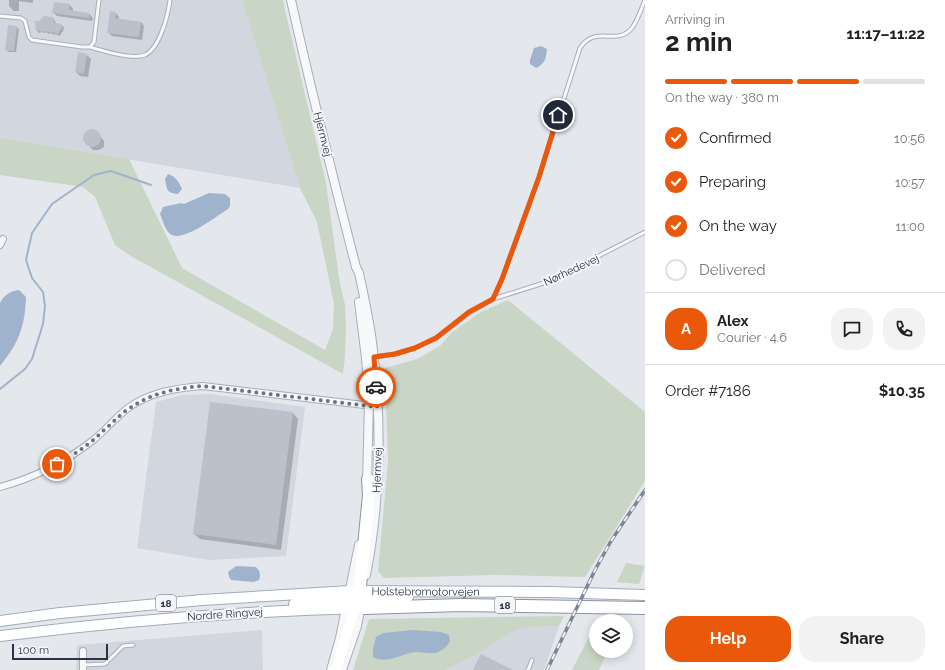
<!DOCTYPE html>
<html lang="en">
<head>
<meta charset="utf-8">
<style>
  body { margin:0; font-family:Raleway,sans-serif; background:#f2f2f2; color:#202124; height:100vh; display:flex; flex-direction:column; font-size:15px; white-space:nowrap }
  * { box-sizing:border-box; margin:0 }
  p { font-size:13px; color:#757577 }
  .icon { flex:none; width:22px; height:22px; fill:none; stroke:currentColor; stroke-width:2; stroke-linecap:round; stroke-linejoin:round }
  .map { position:relative; flex:1; overflow:hidden }
  .drawer { display:flex; flex-direction:column; background:#fff; width:300px }
  .drawer>* { flex:none }
  .controls { position:absolute; left:589px; top:614px; display:grid; gap:8px }
  .controls a { display:grid; place-items:center; width:44px; height:44px; border-radius:50%; background:#fff; box-shadow:0 2px 10px #0003; font-size:20px }
  .scale { position:absolute; left:12px; bottom:10px; width:96px; box-sizing:border-box; padding-left:4px; border:2px solid #2b3445; border-top:0; font-size:11px; line-height:14px; white-space:nowrap; color:#2b3445; -webkit-text-stroke:3px #f4f6f9; paint-order:stroke }
  .pin { position:absolute; display:grid; place-items:center; width:34px; height:34px; color:#fff; margin:-17px; border:2px solid #fff; border-radius:50%; box-shadow:0 1px 4px #0007 }
  .courier { position:absolute; display:grid; place-items:center; width:40px; height:40px; margin:-20px; border:3px solid #ea580c; border-radius:50%; background:#fff; color:#222; box-shadow:0 1px 5px #0007 }
  .headline em { font-style:normal; font-weight:700 }
  .headline div { display:flex; flex-direction:column-reverse }
  .headline { display:flex; align-items:center; justify-content:space-between; height:68px; padding:0 20px }
  h1 { font-size:26px; font-weight:700; line-height:30px }
  .bar { display:grid; grid-template-columns:repeat(4,1fr); gap:6px 4px; align-content:center; height:48px; padding:0 20px }
  .bar i { height:5px; border-radius:3px; background:#e0e0e0 }
  .bar .on { background:#ea580c }
  .bar p { grid-column:span 4 }
  .line { display:flex; align-items:center; gap:10px; padding:0 20px; border-top:1px solid #e0e0e0 }
  .line div { flex:1 }
  .round { display:grid; place-items:center; flex:none; width:42px; height:42px; border-radius:16px; background:#f2f2f2 }
  ol { padding:0 20px; list-style:none }
  li { display:flex; align-items:center; gap:12px; height:44px }
  li p { margin-inline-start:auto }
  li .icon { padding:4px; border-radius:50%; background:#ea580c; color:#fff; stroke-width:4 }
  li:last-child { color:#757577 }
  li i { width:22px; height:22px; border:2px solid #e0e0e0; border-radius:50% }
  .action { display:flex; gap:8px; margin-top:auto; padding:8px 20px }
  .action a { flex:1; height:46px; border-radius:16px; background:#ea580c; color:#fff; font-size:16px; font-weight:700; line-height:46px; text-align:center }
  .action a+a { background:#f2f2f2; color:#202124 }
  main { display:flex; flex:1; min-height:0 }
  .map>svg:first-child { display:block }
  .built { fill:#d2d6de }
  .green { fill:#c9d6c5 }
  .water { fill:#9fb4cc }
  .shadow { fill:#0003 }
  .lines { fill:none; stroke-linecap:round; stroke-linejoin:round }
  .stream { stroke:#9fb4cc; stroke-width:2 }
  .building { fill:#bbc0ca }
  .service-casing { stroke:#a9aeb7; stroke-width:5 }
  .minor-casing { stroke:#a9aeb7; stroke-width:8 }
  .tertiary-casing { stroke:#a9aeb7; stroke-width:10 }
  .primary-casing { stroke:#a3abb8; stroke-width:12 }
  .motorway-casing { stroke:#8b94a3; stroke-width:14 }
  .service { stroke:#f7f8fa; stroke-width:3 }
  .minor { stroke:#f7f8fa; stroke-width:6 }
  .tertiary { stroke:#f7f8fa; stroke-width:8 }
  .primary { stroke:#fff; stroke-width:10 }
  .motorway { stroke:#fff; stroke-width:12 }
  .rail-casing { stroke:#7d8696; stroke-width:3.5 }
  .rail { stroke:#f4f6f9; stroke-width:2; stroke-dasharray:6; stroke-linecap:butt }
  .done { stroke:#6c737f; stroke-width:4; stroke-dasharray:0 7.2 }
  .route { stroke:#ea580c; stroke-width:5 }
  .labels { text-anchor:middle; stroke-width:4; stroke-linejoin:round; paint-order:stroke }
  .shield { fill:#f4f6f9; stroke:#676e7b; stroke-width:1 }
  .shield-label { font-size:10px; font-weight:bold; fill:#2b3445 }
  .street-label { font-size:11px; fill:#2b3445; stroke:#f4f6f9 }
</style>
</head>
<body>
<main>
<div class="map">
<svg width="645" height="670" viewBox="0 0 645 670">
  <rect width="100%" height="100%" fill="#e4e7ec"/>
  <path class="built" d="M0 0H242L300 188 0 138Z
    M209 394 305 407 286 556 209 560 137 548 156 402 183 395Z
    M559 626 544 670H445L472 657 520 628Z
    M262 630 263 670H76L77 645Z"/>
  <path class="green" d="M242 0H283L285 10 326 183 339 278 345 305 346 328 345 356 343 374 129 255 115 245 95 197 83 187 0 175V138L129 159 182 268 325 350 333 329 334 304 317 222 300 188Z
    M508 300 645 412V481L585 577 494 575 384 578 378 571 388 462 385 368 417 359 440 346 451 333 481 312Z
    M626 563 645 566 639 584 617 582Z
    M564 616 559 626 520 628 472 657 445 670H353L369 619Z
    M593 629H596V651H608L599 670H572Z"/>
  <path class="water" d="M541 46 547 49C546 58 545 64 536 68L530 64V60L534 48Z
    M168 174C175 176 180 183 182 189L178 194C166 193 167 189 165 179Z
    M209 193 225 194 230 198V206L228 209C217 216 185 241 172 235 165 232 163 220 160 214L163 207 181 203 184 204Z
    M19 290 26 297C25 326 19 343 0 366V303C4 295 10 291 19 290Z
    M236 566 256 567C260 571 261 574 259 580L253 582 231 580 229 577 228 572Z
    M413 630 441 632 449 635 450 642C446 647 442 651 435 653 429 654 422 652 416 652 402 653 387 665 373 657V649L376 637 383 633Z"/>
  <path class="shadow" d="M9 0H33V3L19 1V11H14L9 6Z
    M70 5 73 9V12L89 14 93 18 92 21 57 16 54 13Z
    M116 13 119 17V20L141 22 144 26 142 40 112 36 109 33Z
    M53 18 55 21 56 24 61 25 64 27 63 32H62L60 36 55 34 54 35 51 33 49 34 46 32 44 33 42 32 39 33 37 31Z
    M16 27 19 29 16 52H9L6 50Z
    M87 55 91 59 88 77 80 76 76 72Z
    M90 130 96 131 104 141V147L99 150H93L84 140 85 134Z
    M211 403 293 413 298 419 281 550 200 539 194 534Z"/>
  <g class="lines">
    <path class="stream" d="M0 389 25 369 32 359 43 324 45 306 43 292 32 278 26 260 32 233 52 204 94 175 111 171 151 185"/>
  </g>
  <path class="building" d="M54 2 70 4 69 10 89 13V18L52 13Z
    M110 11 116 12 115 18 141 22 139 37 107 33Z
    M44 16 53 17 54 23 62 24 61 30H60L58 34 53 32 51 33 48 31 46 33 43 31 41 32 39 30 36 31 35 21H39Z
    M8 25 17 26 14 51 5 50Z
    M78 52 87 54 84 74 75 72Z
    M83 138a9 9 0 1 1 18 0a9 9 0 1 1-18 0Z
    M210 402 293 412 276 545 193 534Z
    M481 654 513 670H473Z"/>
  <g class="lines">
    <defs>
      <path id="service" d="M645 0C641 9 638 20 632 28 616 47 596 24 580 48L539 177 502 279 493 299 550 281 645 232
        M0 16 21 18 25 21 29 37 32 40 82 47H90L94 42 99 0
        M90 47C103 51 132 60 145 55 160 48 168 15 170 0
        M374 357 395 354 415 348 436 338 469 313 493 299
        M83 665 105 664 123 646 133 645
        M528 670 532 660"/>
      <path id="minor" d="M0 245 3 239
        M0 487C34 478 64 463 92 441 105 431 115 418 128 408 150 392 177 388 203 386L373 406
        M83 670V651"/>
      <path id="tertiary" d="M291 0C311 90 333 178 356 267L359 273C364 296 369 319 372 342 382 419 381 498 366 575
        M359 302 366 358 369 400 367 484
        M331 670 340 638 359 545
        M342 670 357 626 361 604"/>
      <g id="primary">
        <path d="M294 604 346 600 357 595"/>
        <path d="M347 608C365 595 387 598 408 597"/>
        <path id="s1" d="M0 621 60 613 202 600 350 591 550 592 645 595"/>
        <path d="M0 636C121 621 242 611 364 608"/>
        <path d="M336 670 353 613 350 602"/>
      </g>
      <path id="motorway" d="M368 479 369 495 360 586C363 597 369 603 379 607
        M364 608 461 605 645 608"/>
    </defs>
    <use href="#service" class="service-casing"/>
    <use href="#minor" class="minor-casing"/>
    <use href="#tertiary" class="tertiary-casing"/>
    <use href="#primary" class="primary-casing"/>
    <use href="#motorway" class="motorway-casing"/>
    <use href="#service" class="service"/>
    <use href="#minor" class="minor"/>
    <use href="#tertiary" class="tertiary"/>
    <use href="#primary" class="primary"/>
    <use href="#motorway" class="motorway"/>
    <defs>
      <path id="rail" d="M547 670 595 570 611 541 645 490"/>
    </defs>
    <use href="#rail" class="rail-casing"/>
    <use href="#rail" class="rail"/>
  </g>
  <g class="lines">
    <path class="done" d="M57 464C74 455 90 444 104 430 113 423 120 414 130 408 152 393 176 388 203 386L377 407 376 387"/>
    <path class="route" d="M376 387 374 357 395 354 415 348 436 338 469 312 493 299 502 279 539 177 558 115"/>
  </g>
  <g class="labels">
    <g class="shield">
      <rect x="156" y="595" width="20" height="16" rx="3"/>
      <rect x="495" y="597" width="20" height="16" rx="3"/>
    </g>
    <g class="shield-label">
      <text x="166" y="607">18</text>
      <text x="505" y="609">18</text>
    </g>
    <g class="street-label">
      <text transform="translate(323 134) rotate(76)" y="4">Hjermvej</text>
      <text transform="translate(571 270) rotate(-25)" y="4">Nørhedevej</text>
      <text transform="translate(377 470) rotate(-88)" y="4">Hjermvej</text>
      <text dy="4" stroke="none"><textPath href="#s1" startOffset="427">Holstebromotorvejen</textPath></text>
      <text transform="translate(225 614) rotate(-4)" y="4">Nordre Ringvej</text>
    </g>
  </g>
</svg>
<div class="controls">
<a><svg class="icon" aria-label="layers" viewBox="0 0 24 24"><path d="M12 4l9 5-9 5-9-5zM3 14l9 5 9-5"/></svg></a>
</div>
<div class="scale">100 m</div>
<div class="pin" style="left:57px;top:464px;background:#ea580c"><svg class="icon" aria-label="bag" viewBox="0 0 24 24"><path d="M5 8h14l-1 12H6zM9 8a3 3 0 0 1 6 0"/></svg></div>
<div class="pin" style="left:558px;top:115px;background:#1f2937"><svg class="icon" aria-label="home" viewBox="0 0 24 24"><path d="M3 11l9-7 9 7M6 9v11h12V9"/></svg></div>
<div class="courier" style="left:376px;top:387px"><svg class="icon" aria-label="car" viewBox="0 0 24 24"><path d="M5 17H2v-5l4-1 3-4h7l3 4 3 1v5h-3M9 17h6M6 11h13"/><circle cx="7" cy="17" r="2"/><circle cx="17" cy="17" r="2"/></svg></div>
</div>
<section class="drawer">
<div class="headline"><div><h1>2 min</h1><p>Arriving in</p></div><em>11:17–11:22</em></div>
<div class="bar"><i class="on"></i><i class="on"></i><i class="on"></i><i></i><p>On the way · 380 m</p></div>
<ol>
<li><svg class="icon" aria-label="check" viewBox="0 0 24 24"><path d="M5 12l5 5 9-10"/></svg>Confirmed<p>10:56</p></li>
<li><svg class="icon" aria-label="check" viewBox="0 0 24 24"><path d="M5 12l5 5 9-10"/></svg>Preparing<p>10:57</p></li>
<li><svg class="icon" aria-label="check" viewBox="0 0 24 24"><path d="M5 12l5 5 9-10"/></svg>On the way<p>11:00</p></li>
<li><i></i>Delivered</li>
</ol>
<div class="line" style="height:72px"><b class="round" style="background:#ea580c;color:#fff">A</b><div><b>Alex</b><p>Courier · 4.6</p></div><a class="round"><svg class="icon" aria-label="chat" viewBox="0 0 24 24"><path d="M4 5h16v11H9l-5 4z"/></svg></a><a class="round"><svg class="icon" aria-label="phone" viewBox="0 0 24 24"><path d="M5 4h4l2 5-3 2q2 4 5 5l2-3 5 2v4C11 20 4 13 5 4z"/></svg></a></div>
<div class="line" style="height:52px"><div>Order #7186</div><b>$10.35</b></div>
<div class="action"><a>Help</a><a>Share</a></div>
</section>
</main>
</body>
</html>
